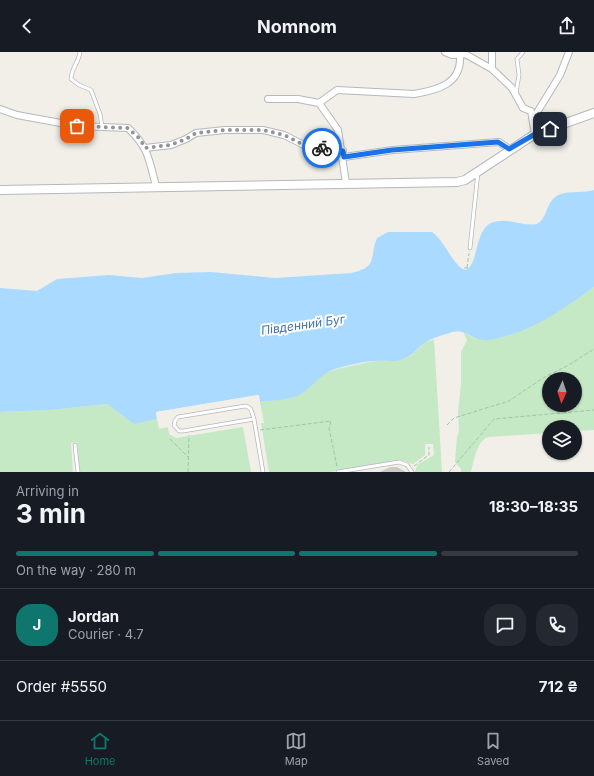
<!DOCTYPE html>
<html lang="en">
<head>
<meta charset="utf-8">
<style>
  body { margin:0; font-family:Inter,sans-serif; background:#242831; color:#f1f3f6; height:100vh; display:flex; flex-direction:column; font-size:15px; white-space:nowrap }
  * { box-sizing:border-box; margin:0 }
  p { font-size:13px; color:#9ea1a6 }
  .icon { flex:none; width:22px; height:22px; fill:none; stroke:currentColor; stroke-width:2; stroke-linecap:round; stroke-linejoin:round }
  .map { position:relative; height:420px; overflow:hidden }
  .details { display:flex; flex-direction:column; background:#171b24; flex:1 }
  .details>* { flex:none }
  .needle { width:26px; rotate:183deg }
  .buttons { position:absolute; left:542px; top:320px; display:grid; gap:8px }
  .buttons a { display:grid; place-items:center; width:40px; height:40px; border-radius:50%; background:#171b24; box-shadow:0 1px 3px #0004; font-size:20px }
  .pin { position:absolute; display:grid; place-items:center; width:34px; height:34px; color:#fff; margin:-17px; border-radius:8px; box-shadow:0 2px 6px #0006 }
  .courier { position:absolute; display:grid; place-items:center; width:40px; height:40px; margin:-20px; border:3px solid #1a73e8; border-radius:50%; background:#fff; color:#222; box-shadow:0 1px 5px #0007 }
  .headline em { font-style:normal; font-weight:700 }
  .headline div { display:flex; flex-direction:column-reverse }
  .headline { display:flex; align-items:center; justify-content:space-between; height:68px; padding:0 16px }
  h1 { font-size:26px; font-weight:700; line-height:30px }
  .bar { display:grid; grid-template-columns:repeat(4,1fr); gap:6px 4px; align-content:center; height:48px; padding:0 16px }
  .bar i { height:5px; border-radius:3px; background:#363941 }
  .bar .active { background:#0f766e }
  .bar p { grid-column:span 4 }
  .line { display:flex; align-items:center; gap:10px; padding:0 16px; border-top:1px solid #363941 }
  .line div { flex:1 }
  .round { display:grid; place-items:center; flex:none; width:42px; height:42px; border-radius:16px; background:#242831 }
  header { display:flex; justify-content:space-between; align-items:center; height:52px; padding:0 16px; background:#171b24; font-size:18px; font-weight:700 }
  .tab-bar { display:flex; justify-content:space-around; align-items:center; height:56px; border-top:1px solid #363941; background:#171b24; font-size:11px; color:#9ea1a6 }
  .tab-bar a { display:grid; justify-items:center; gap:2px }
  .tab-bar .active { color:#0f766e }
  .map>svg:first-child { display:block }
  .green { fill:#c5e8c5; fill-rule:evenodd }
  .water { fill:#aadaff }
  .pier { fill:#f1efe8 }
  .building { fill:#cccac5 }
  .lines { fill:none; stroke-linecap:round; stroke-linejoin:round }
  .service-casing { stroke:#b5b8bc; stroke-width:4.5 }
  .minor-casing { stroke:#b5b8bc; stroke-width:8 }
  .tertiary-casing { stroke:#b5b8bc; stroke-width:10 }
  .path { stroke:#9cc7a9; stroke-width:1; stroke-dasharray:4 2; stroke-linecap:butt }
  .service { stroke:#fff; stroke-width:3 }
  .minor { stroke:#fff; stroke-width:6 }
  .tertiary { stroke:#fff; stroke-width:8 }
  .done { stroke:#929495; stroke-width:4; stroke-dasharray:0 7.2 }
  .route { stroke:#1a73e8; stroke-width:5 }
  .labels { text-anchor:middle; stroke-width:4; stroke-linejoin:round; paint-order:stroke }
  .water-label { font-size:12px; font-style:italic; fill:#4174aa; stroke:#fff }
</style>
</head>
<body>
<header><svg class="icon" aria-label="back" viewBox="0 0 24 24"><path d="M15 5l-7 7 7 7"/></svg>Nomnom<svg class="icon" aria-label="share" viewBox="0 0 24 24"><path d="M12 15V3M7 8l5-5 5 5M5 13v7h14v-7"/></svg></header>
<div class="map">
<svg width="594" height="420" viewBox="0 0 594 420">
  <rect width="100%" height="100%" fill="#f1efe8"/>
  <path class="green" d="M594 235V378L575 379V375H549V381L488 385C476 390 474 409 471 420H461V417L455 410 457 385 459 379 458 359 461 333V300L467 288 464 282 465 280C468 282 470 285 473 285 508 297 567 254 594 235ZM549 327H575V353H549Z
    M434 287 442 420H415L417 413 434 403 433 392H425V403L413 412 399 408 330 420H269L261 371H264L260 350 292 346 301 341 324 322 337 317 375 309 402 308 412 303 424 291Z
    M107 352 134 371 157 367 159 377 168 375 169 382 176 386 243 375 251 420H80L77 390 71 391 73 420H0V360L50 358Z"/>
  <path class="water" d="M594 138V235C562 258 529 282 489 288 472 290 467 276 452 280 443 283 431 286 423 292 416 298 411 305 401 308 393 310 383 308 374 309 361 310 348 313 335 317 320 322 312 336 299 343 288 349 272 348 260 350L258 343 156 360 157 367 134 372 107 352 50 358 0 360V236L37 239 57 227 109 223 142 226 176 221 211 220 275 226 351 221C379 215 369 205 377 186L388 180H432C445 189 453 214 465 218 479 214 474 179 491 171 507 164 522 175 537 172 547 166 546 153 554 146 563 137 582 142 594 138Z"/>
  <path class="pier" d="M259 343 260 350H258L257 345 158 362 159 367H157L156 360Z"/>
  <path class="building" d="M390 415H397L406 420H380Z"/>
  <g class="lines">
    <defs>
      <path id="service" d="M80 0C79 10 71 17 71 27L79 33 91 38 100 62 102 75
        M516 41 519 23 517 7 523 0
        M470 196 478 120
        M254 367 183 379H179L174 373 175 369 178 365 245 354C252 355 252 361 254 367L263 420
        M75 393 78 420
        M338 420 399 410 407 413 412 420"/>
      <path id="minor" d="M445 0 452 3 465 2 492 17 512 36 523 56 531 59 535 82
        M492 17V0
        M268 47H298L319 51 337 38 414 42C438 38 462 32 460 3
        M319 51 338 78 346 131
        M0 57 17 63 77 74 128 76C149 96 149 108 156 134
        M533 67 560 23 569 0
        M145 96 171 93 186 87 196 81 225 78H263L284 83 308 95 343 99
        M344 105 393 98 499 90 509 97"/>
      <path id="tertiary" d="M0 138 457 130 465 128 535 82 594 61"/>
    </defs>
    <use href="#service" class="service-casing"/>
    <use href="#minor" class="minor-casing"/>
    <use href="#tertiary" class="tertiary-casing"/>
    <path class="path" d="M464 216H469
      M467 216 469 201
      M447 373 454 366 509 349 543 326 567 314 594 297
      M260 378 331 369 329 376 337 415
      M170 387 188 405
      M414 414 429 403V395
      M188 420 189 383
      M449 420 494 367 594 358"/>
    <use href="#service" class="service"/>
    <use href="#minor" class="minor"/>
    <use href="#tertiary" class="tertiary"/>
  </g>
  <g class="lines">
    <path class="done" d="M77 74 128 76 140 87 145 96 170 93 186 87 196 81 225 78H263L284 83 308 95 322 96"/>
    <path class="route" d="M322 96 343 99 344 105 392 98 498 90 509 97 535 82 550 77"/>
  </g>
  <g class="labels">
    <g class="water-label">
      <text transform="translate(303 273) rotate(-8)" y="4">Південний Буг</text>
    </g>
  </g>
</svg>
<div class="buttons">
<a><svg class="needle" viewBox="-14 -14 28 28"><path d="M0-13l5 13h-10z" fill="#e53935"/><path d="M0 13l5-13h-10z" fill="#9ea1a6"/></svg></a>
<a><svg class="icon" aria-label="layers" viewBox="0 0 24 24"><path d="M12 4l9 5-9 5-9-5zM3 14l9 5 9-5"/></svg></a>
</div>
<div class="pin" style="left:77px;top:74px;background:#ea580c"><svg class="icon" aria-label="bag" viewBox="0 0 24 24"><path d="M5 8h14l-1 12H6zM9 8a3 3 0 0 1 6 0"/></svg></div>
<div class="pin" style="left:550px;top:77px;background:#1f2937"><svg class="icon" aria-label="home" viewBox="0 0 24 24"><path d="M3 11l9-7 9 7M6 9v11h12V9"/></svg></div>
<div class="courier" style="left:322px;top:96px"><svg class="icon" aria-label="bike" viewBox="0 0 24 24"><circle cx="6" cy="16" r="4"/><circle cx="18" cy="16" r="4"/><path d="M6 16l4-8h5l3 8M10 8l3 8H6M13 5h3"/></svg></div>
</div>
<section class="details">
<div class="headline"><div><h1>3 min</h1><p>Arriving in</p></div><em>18:30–18:35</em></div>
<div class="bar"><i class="active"></i><i class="active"></i><i class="active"></i><i></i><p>On the way · 280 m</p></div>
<div class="line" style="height:72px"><b class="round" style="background:#0f766e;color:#fff">J</b><div><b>Jordan</b><p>Courier · 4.7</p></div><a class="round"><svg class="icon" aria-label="chat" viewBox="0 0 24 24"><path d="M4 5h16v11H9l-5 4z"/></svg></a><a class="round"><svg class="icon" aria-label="phone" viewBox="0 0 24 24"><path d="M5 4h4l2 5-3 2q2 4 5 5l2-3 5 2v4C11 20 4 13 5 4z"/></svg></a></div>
<div class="line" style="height:52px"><div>Order #5550</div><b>712 ₴</b></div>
</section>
<nav class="tab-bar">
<a class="active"><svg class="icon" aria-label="home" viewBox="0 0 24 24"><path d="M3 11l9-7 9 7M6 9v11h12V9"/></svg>Home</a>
<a><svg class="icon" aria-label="map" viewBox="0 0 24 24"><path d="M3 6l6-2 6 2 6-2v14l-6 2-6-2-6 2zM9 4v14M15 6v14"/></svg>Map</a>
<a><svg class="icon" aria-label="saved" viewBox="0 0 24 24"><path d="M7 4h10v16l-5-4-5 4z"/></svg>Saved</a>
</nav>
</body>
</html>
